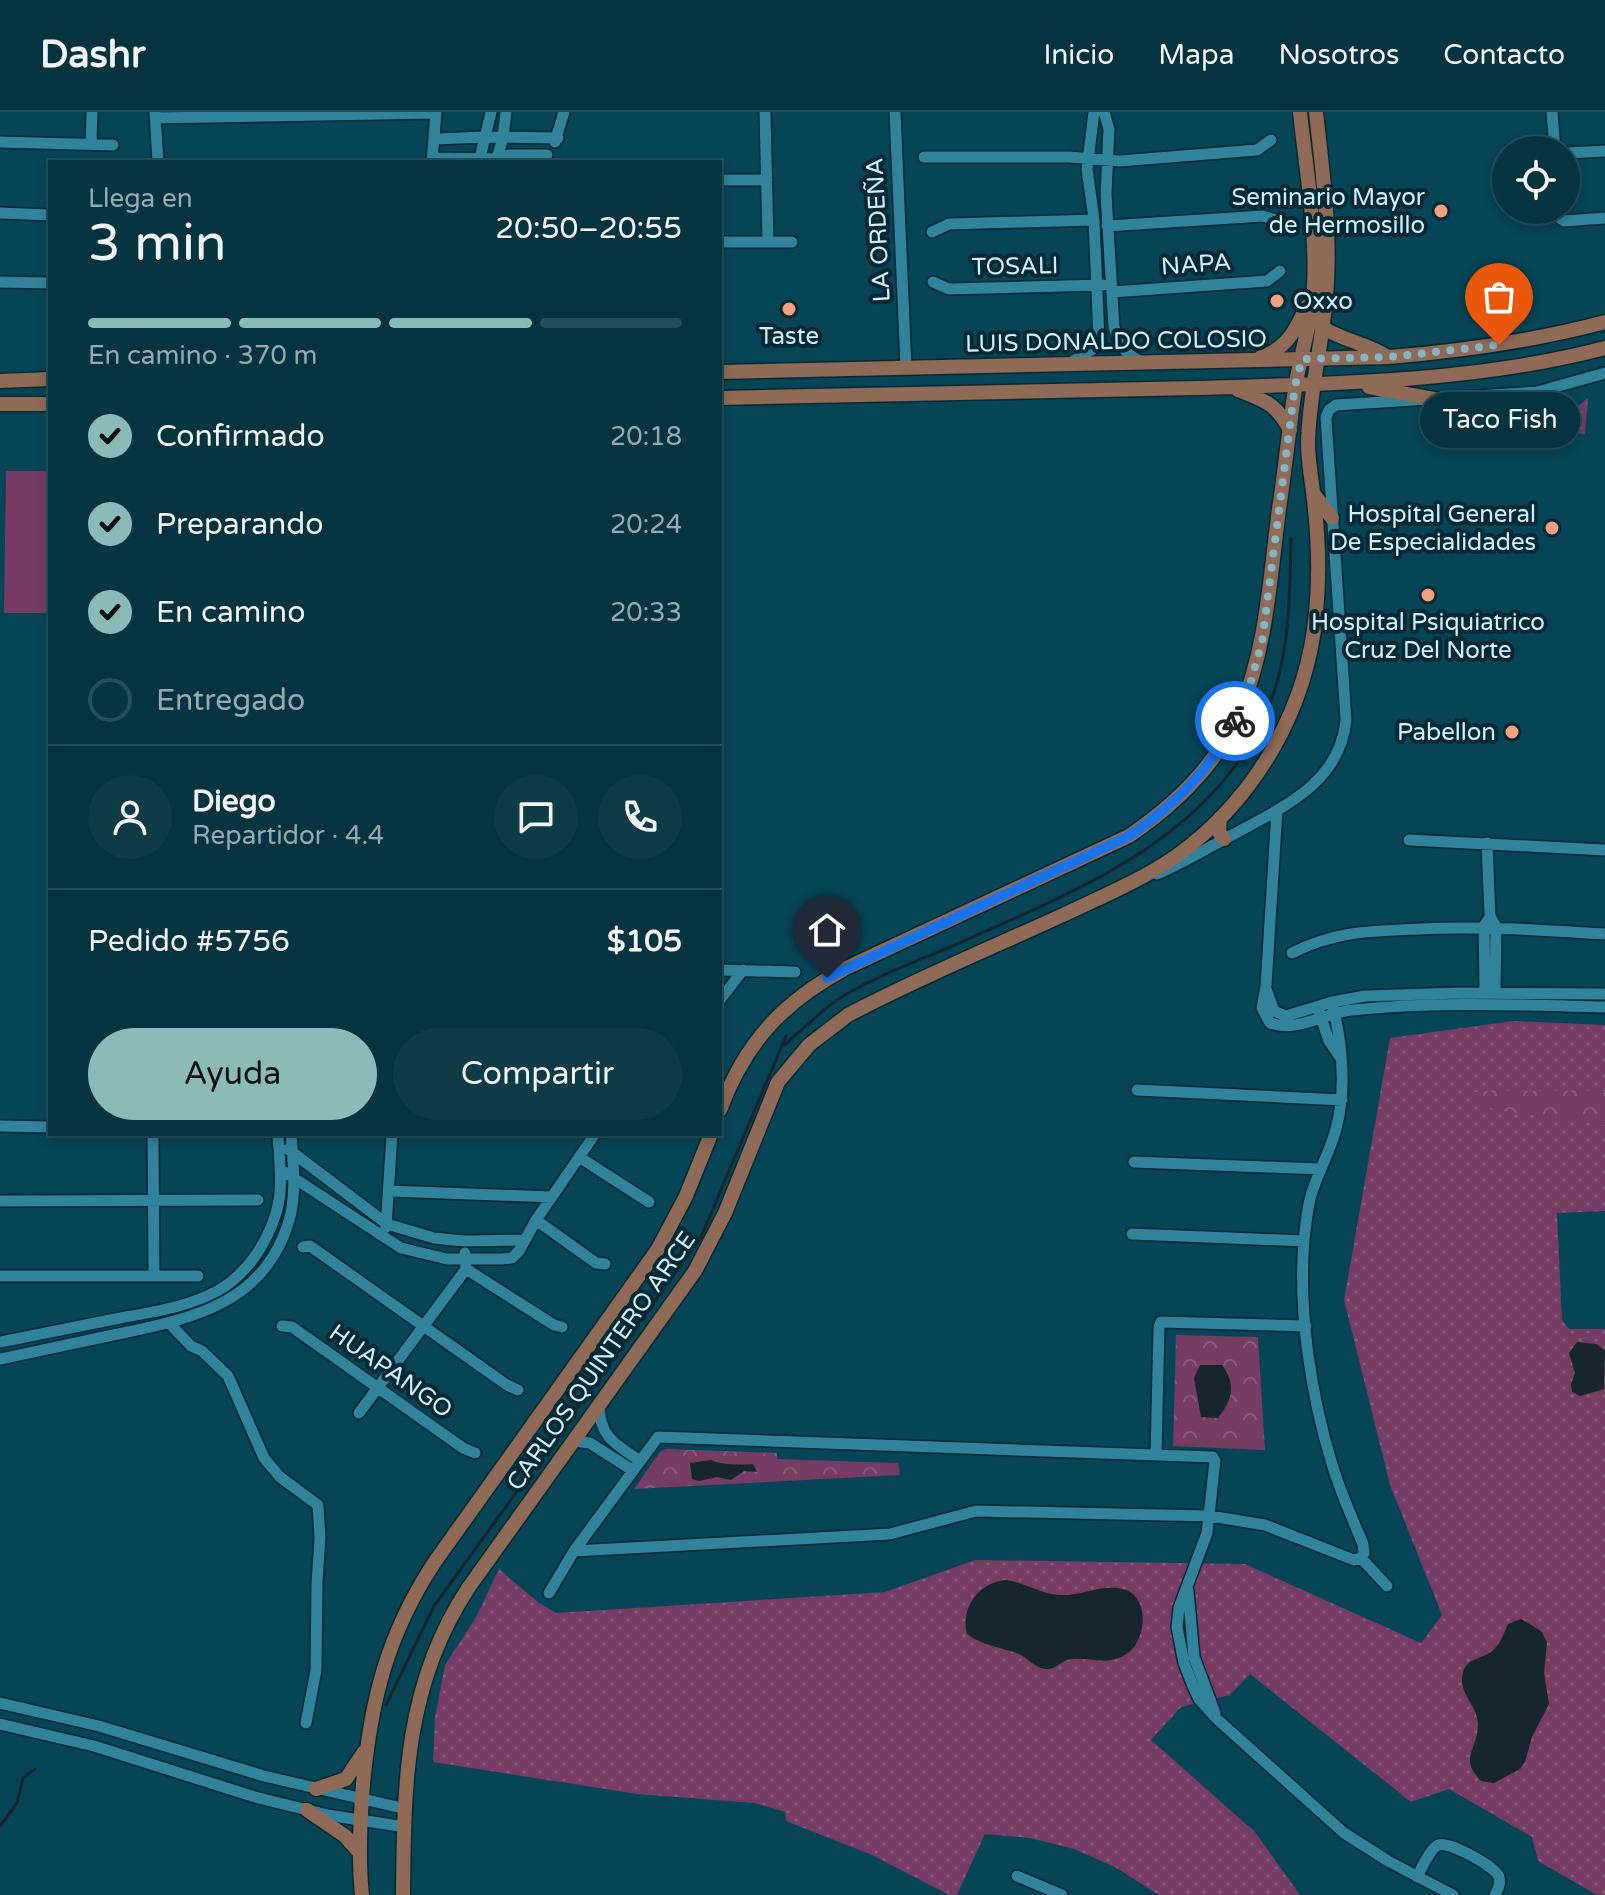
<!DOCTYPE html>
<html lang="es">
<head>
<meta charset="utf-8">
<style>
  body { margin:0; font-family:"Varela Round",sans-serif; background:#0d3c47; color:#f1f3f6; height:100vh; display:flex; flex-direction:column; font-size:30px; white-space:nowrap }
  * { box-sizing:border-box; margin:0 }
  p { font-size:26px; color:#97aab1 }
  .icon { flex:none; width:44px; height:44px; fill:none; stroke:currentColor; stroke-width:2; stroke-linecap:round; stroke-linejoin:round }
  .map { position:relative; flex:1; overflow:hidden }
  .details { position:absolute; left:48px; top:48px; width:674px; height:976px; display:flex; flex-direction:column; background:#043440; border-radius:0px; box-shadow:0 4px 12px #0003,0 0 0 2px #254f59 }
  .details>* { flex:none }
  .buttons { position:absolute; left:1492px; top:24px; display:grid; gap:16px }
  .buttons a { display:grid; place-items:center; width:88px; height:88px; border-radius:50%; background:#043440; box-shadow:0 4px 12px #0003,0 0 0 2px #254f59; font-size:40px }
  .pin { position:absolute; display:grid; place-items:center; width:68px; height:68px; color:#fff; margin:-82px -34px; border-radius:50% 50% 50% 0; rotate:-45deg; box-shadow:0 0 8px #0007 }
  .pin .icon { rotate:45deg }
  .courier { position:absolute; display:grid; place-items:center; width:80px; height:80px; margin:-40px; border:6px solid #1a73e8; border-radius:50%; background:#fff; color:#222; box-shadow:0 2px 10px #0007 }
  .bubble { position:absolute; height:56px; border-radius:28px; background:#043440; box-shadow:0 4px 12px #0003,0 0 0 2px #254f59; font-size:26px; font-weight:600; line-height:56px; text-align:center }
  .summary em { font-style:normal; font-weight:600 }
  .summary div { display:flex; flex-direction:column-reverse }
  .summary { display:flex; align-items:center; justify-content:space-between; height:136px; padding:0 40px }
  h1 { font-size:52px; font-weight:600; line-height:60px }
  .bar { display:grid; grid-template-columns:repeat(4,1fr); gap:12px 8px; align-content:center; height:96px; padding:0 40px }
  .bar i { height:10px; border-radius:6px; background:#254f59 }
  .bar .on { background:#8bbbb9 }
  .bar p { grid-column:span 4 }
  .line { display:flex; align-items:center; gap:20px; padding:0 40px; border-top:2px solid #254f59 }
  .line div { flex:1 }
  .round { display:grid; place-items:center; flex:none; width:84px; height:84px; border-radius:42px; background:#0d3c47 }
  ol { padding:0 40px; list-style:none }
  li { display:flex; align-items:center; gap:24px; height:88px }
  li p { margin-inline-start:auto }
  li .icon { padding:8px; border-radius:50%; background:#8bbbb9; color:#111; stroke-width:4 }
  li:last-child { color:#97aab1 }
  li i { width:44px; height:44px; border:4px solid #254f59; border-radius:50% }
  .action { display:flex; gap:16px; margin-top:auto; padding:16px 40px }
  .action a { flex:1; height:92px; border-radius:48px; background:#8bbbb9; color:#111; font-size:32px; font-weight:600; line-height:92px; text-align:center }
  .action a+a { background:#0d3c47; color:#f1f3f6 }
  header { display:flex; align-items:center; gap:48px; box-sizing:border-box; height:112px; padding:0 40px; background:#043440; border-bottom:2px solid #254f59 }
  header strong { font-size:38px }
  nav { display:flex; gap:44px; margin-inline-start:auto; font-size:28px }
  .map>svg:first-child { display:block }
  .grass { fill:url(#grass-dots) }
  .forest { fill:url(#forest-crowns) }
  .pitch { fill:#763c62 }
  .water { fill:#15272d }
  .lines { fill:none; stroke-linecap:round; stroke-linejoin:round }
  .stream { stroke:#15272d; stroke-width:3 }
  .minor-casing { stroke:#062933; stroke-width:14 }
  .major-casing { stroke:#062933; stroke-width:17 }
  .minor { stroke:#31839c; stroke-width:11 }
  .major { stroke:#8f6a56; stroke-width:14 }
  .done { stroke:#86b5c4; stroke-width:8; stroke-dasharray:0 14.4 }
  .route { stroke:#1a73e8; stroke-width:10 }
  .poi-dot { fill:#f2a080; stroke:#062933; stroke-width:3 }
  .labels { text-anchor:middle; stroke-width:8; stroke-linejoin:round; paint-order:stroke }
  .poi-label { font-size:24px; fill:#ccf1ff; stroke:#062933; text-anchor:end }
  .street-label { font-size:24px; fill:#ccf1ff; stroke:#062933 }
</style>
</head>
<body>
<header>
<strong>Dashr</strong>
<nav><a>Inicio</a><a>Mapa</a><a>Nosotros</a><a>Contacto</a></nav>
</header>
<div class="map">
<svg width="1605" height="1783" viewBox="0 0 1605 1783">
  <defs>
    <pattern id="grass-dots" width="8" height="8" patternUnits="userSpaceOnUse" patternTransform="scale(2)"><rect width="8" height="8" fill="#763c62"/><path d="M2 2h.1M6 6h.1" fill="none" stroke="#88597a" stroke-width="1.8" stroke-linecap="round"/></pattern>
    <pattern id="forest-crowns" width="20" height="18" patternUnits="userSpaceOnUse" patternTransform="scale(2)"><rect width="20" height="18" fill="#763c62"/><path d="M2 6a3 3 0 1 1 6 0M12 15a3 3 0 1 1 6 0" fill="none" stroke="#88597a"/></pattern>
  </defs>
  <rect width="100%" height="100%" fill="#054556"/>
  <path class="grass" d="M1588 286 1585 322 1574 321 1576 296Z
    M1513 909 1605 913V1099L1557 1101 1562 1208 1569 1217H1605V1783H1597L1538 1749 1532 1725 1449 1677 1411 1690 1250 1562 1230 1583 1181 1595 1151 1628 1255 1720 1300 1783H1159L1115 1755 1074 1737 1030 1726 985 1722 957 1783H949L872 1743 786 1709 785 1700 754 1691 637 1682 433 1650 435 1605 445 1553 475 1507 499 1457 539 1491 556 1501 885 1480 975 1448 1245 1452 1421 1531 1442 1503 1390 1373 1344 1188 1390 926Z"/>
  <path class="forest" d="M1489 979H1605V1013L1495 998 1463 981Z
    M1176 1223 1258 1225 1265 1338 1173 1334Z
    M666 1337 777 1341V1347L898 1351 900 1363 634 1377 660 1340Z"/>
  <path class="pitch" d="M6 359H50V501H4Z"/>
  <path class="water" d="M1577 1230 1596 1232 1605 1238 1604 1277 1580 1284 1572 1280 1571 1272 1575 1261 1569 1241Z
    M1200 1253H1222C1237 1274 1232 1287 1218 1306L1201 1305 1194 1266Z
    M711 1348C721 1353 741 1353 753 1352L757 1360 744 1359 731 1368 717 1365 699 1369 692 1367 690 1351Z
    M1005 1468C1025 1470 1044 1484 1064 1483 1085 1483 1105 1471 1126 1478 1150 1487 1146 1528 1128 1541 1107 1556 1086 1543 1067 1548 1059 1551 1055 1558 1045 1557 1035 1556 1028 1546 1019 1542 1001 1535 983 1534 967 1522 960 1496 979 1471 1005 1468Z
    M1521 1507 1541 1519 1547 1530 1544 1561 1549 1592 1532 1625 1525 1650 1520 1657 1494 1671 1481 1669C1458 1645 1478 1639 1478 1612 1478 1593 1457 1581 1463 1560 1467 1546 1482 1547 1492 1539 1500 1533 1504 1521 1508 1512Z"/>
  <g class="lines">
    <path class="stream" d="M784 933C805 916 826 893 850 880 883 861 920 848 955 833 1071 781 1203 731 1262 610 1290 554 1290 487 1291 426
      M386 1593 434 1494 701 1125 786 924
      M0 1714 17 1691 23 1666 35 1657"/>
    <defs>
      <path id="minor" d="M765 0 768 130
        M895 0 906 255
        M1104 0 1109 17 1106 82 1114 215C1119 233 1123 240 1140 249
        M1552 0 1555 38
        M155 1 158 50
        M155 6 436 1
        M435 27 484 25 558 26
        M0 30 113 33
        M555 30 564 0
        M91 32 92 0
        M1566 41 1605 39
        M924 45H1069L1120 49 1257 38 1271 28
        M434 46 497 47 509 43H547
        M496 49 503 26 506 0
        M432 50 436 0
        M479 50 491 0
        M720 68H767
        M1559 98 1561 107 1564 109 1605 106
        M0 101 50 103
        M1107 114 1263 104 1276 108
        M932 120 949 112 1094 108
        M720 130H792
        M0 170 50 171
        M933 170 949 177 1103 173
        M1112 180 1267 169 1280 159
        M1070 251 1093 237 1099 228 1094 108 1087 57 1094 0
        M1277 698 1266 874 1262 896 1270 911C1297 921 1326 900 1353 898 1436 889 1522 893 1605 895
        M1409 728 1605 738
        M1487 731 1490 804 1496 815 1495 881
        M1157 762C1184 751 1209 735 1234 722 1283 695 1340 671 1346 608L1326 306 1329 298 1336 293 1537 280 1605 261
        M1292 841C1335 819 1371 819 1419 817 1481 814 1542 818 1605 822
        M720 858 795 860
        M1266 877 1274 899 1286 904 1332 890 1365 884 1459 881 1605 882
        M1485 881 1484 814 1488 808
        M720 888 743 858
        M1332 890C1342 931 1347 976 1336 1017 1330 1039 1319 1059 1312 1080 1307 1095 1306 1113 1304 1128 1298 1199 1311 1284 1332 1352 1340 1379 1352 1406 1363 1432L1364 1441 1361 1446
        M1319 899 1329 929 1340 945
        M1137 978 1342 988
        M0 1014 50 1015
        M153 1022 154 1164
        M288 1037 387 1112 434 1126 464 1129 523 1128
        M579 1045 649 1090
        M1134 1050 1320 1057
        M280 1057 401 1136 447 1147H501L512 1146 519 1139 536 1108 595 1022
        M390 1079 552 1085
        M0 1089 258 1088
        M536 1108 596 1151 605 1152
        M386 1115 392 1022
        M1132 1122 1304 1129
        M303 1135 310 1134 507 1273 518 1278
        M466 1157 554 1213 562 1215
        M0 1164H198
        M170 1212 191 1234 202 1239 228 1264 264 1346 280 1365 318 1393 320 1426 317 1471 316 1558 306 1611
        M282 1214 292 1215 463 1336 475 1341
        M0 1230C40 1222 80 1214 120 1206 153 1200 189 1195 219 1178 247 1162 267 1131 276 1101 284 1076 279 1048 278 1022
        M0 1247C38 1239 76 1231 113 1223 192 1207 269 1192 291 1101 296 1076 293 1047 291 1022
        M599 1294C600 1325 615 1332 639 1348
        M359 1301 466 1157 465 1141
        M574 1329 590 1331 632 1358
        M1156 1343 1159 1215 1161 1210 1306 1214
        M574 1439 890 1422 976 1399 1210 1404 1265 1413 1354 1448 1361 1446 1387 1474
        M1188 1479 1194 1545 1215 1601
        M549 1481 574 1439 658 1325 1213 1345 1215 1349 1207 1421 1179 1496 1177 1515 1184 1551 1193 1574 1199 1587 1217 1607 1344 1721 1388 1749 1453 1783
        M0 1591 99 1614 264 1664 406 1697
        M0 1612 94 1634 255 1685 328 1703 405 1715
        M1017 1764 1062 1783
        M1417 1765C1422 1756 1429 1738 1438 1733 1449 1729 1495 1754 1499 1765 1501 1772 1498 1777 1495 1783"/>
      <path id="major" d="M1322 215C1343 229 1367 231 1388 245
        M1261 245C1287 237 1296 217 1307 194
        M720 260 1389 245C1462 239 1534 229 1605 210
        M0 269 50 267
        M1369 275 1439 288
        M1238 278C1265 289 1276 291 1290 318
        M720 286C879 282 1038 280 1197 276 1330 272 1476 270 1605 236
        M0 292H50
        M1313 381 1332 406
        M1220 706 1219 720 1224 727
        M720 998C745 931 782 891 844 857L1129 724C1176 692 1218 652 1240 599 1267 535 1270 464 1279 397 1285 357 1289 317 1295 277 1300 243 1312 210 1314 175 1317 117 1306 58 1300 0
        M316 1677 346 1667 364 1640
        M307 1698 345 1724 360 1741
        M362 1783C358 1746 360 1709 363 1672 371 1588 387 1523 434 1451L658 1137 686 1084 711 1022
        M403 1783C404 1671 405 1571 469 1475L695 1159 725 1101 778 970 809 933 848 903C918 866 991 836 1063 803 1101 785 1140 769 1175 745 1255 688 1307 598 1316 501 1320 461 1318 419 1313 380 1311 363 1308 348 1308 331 1309 277 1325 224 1327 169 1330 112 1322 56 1316 0"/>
    </defs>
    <use href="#minor" class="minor-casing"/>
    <use href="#major" class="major-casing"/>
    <use href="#minor" class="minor"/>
    <use href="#major" class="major"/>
  </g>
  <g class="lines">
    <path class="done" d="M1235 609 1249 576 1262 530 1295 274 1302 247 1389 245 1499 233"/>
    <path class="route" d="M827 866 1129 724C1174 694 1211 657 1235 609"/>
  </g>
  <g class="poi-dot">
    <circle cx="1441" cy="99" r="8"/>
    <circle cx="1277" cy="189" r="8"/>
    <circle cx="789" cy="197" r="8"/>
    <circle cx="1552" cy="416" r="8"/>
    <circle cx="1428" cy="483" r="8"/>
    <circle cx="1512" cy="620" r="8"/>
  </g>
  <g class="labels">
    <g class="poi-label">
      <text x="1425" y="93">Seminario Mayor<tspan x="1425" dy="28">de Hermosillo</tspan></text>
      <text x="1293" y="197" text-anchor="start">Oxxo</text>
      <text x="789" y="232" text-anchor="middle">Taste</text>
      <text x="1536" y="410">Hospital General<tspan x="1536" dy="28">De Especialidades</tspan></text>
      <text x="1428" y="518" text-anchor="middle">Hospital Psiquiatrico<tspan x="1428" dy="28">Cruz Del Norte</tspan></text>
      <text x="1496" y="628">Pabellon</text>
    </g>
    <g class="street-label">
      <text transform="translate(878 118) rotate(-93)" y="8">LA ORDEÑA</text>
      <text transform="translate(1196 152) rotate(-4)" y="8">NAPA</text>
      <text transform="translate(1015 154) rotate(-1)" y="8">TOSALI</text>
      <text transform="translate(1116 229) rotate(-1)" y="8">LUIS DONALDO COLOSIO</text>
      <text transform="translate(601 1249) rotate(-55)" y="8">CARLOS QUINTERO ARCE</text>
      <text transform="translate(391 1259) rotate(35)" y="8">HUAPANGO</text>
    </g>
  </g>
</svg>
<div class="buttons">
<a><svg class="icon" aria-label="locate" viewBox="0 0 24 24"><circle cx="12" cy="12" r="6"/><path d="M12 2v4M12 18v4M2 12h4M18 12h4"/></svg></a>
</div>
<div class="pin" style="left:1499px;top:233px;background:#ea580c"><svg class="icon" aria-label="bag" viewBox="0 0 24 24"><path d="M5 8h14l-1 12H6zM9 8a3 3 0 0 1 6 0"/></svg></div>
<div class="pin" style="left:827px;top:866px;background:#1f2937"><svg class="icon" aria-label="home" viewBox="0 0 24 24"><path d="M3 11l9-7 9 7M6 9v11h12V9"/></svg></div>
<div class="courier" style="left:1235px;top:609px"><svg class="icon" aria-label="bike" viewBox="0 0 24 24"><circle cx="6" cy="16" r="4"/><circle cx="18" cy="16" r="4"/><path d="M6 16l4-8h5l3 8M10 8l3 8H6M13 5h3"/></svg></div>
<div class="bubble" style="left:1420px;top:280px;width:160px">Taco Fish</div>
<section class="details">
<div class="summary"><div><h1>3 min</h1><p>Llega en</p></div><em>20:50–20:55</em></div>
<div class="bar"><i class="on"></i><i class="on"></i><i class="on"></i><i></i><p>En camino · 370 m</p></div>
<ol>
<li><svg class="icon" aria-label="check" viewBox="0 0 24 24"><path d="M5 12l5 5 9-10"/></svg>Confirmado<p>20:18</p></li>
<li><svg class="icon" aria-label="check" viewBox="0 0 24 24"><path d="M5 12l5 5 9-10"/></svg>Preparando<p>20:24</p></li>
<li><svg class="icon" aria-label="check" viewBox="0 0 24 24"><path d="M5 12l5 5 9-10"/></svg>En camino<p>20:33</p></li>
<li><i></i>Entregado</li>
</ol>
<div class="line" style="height:144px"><a class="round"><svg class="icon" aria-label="person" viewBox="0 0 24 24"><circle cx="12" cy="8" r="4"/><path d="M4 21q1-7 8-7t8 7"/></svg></a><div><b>Diego</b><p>Repartidor · 4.4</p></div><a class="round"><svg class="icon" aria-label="chat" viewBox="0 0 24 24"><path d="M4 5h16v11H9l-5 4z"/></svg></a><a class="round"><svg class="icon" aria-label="phone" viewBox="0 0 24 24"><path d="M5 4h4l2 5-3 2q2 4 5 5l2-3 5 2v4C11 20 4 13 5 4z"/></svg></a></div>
<div class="line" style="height:104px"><div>Pedido #5756</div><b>$105</b></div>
<div class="action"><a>Ayuda</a><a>Compartir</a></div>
</section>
</div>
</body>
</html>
